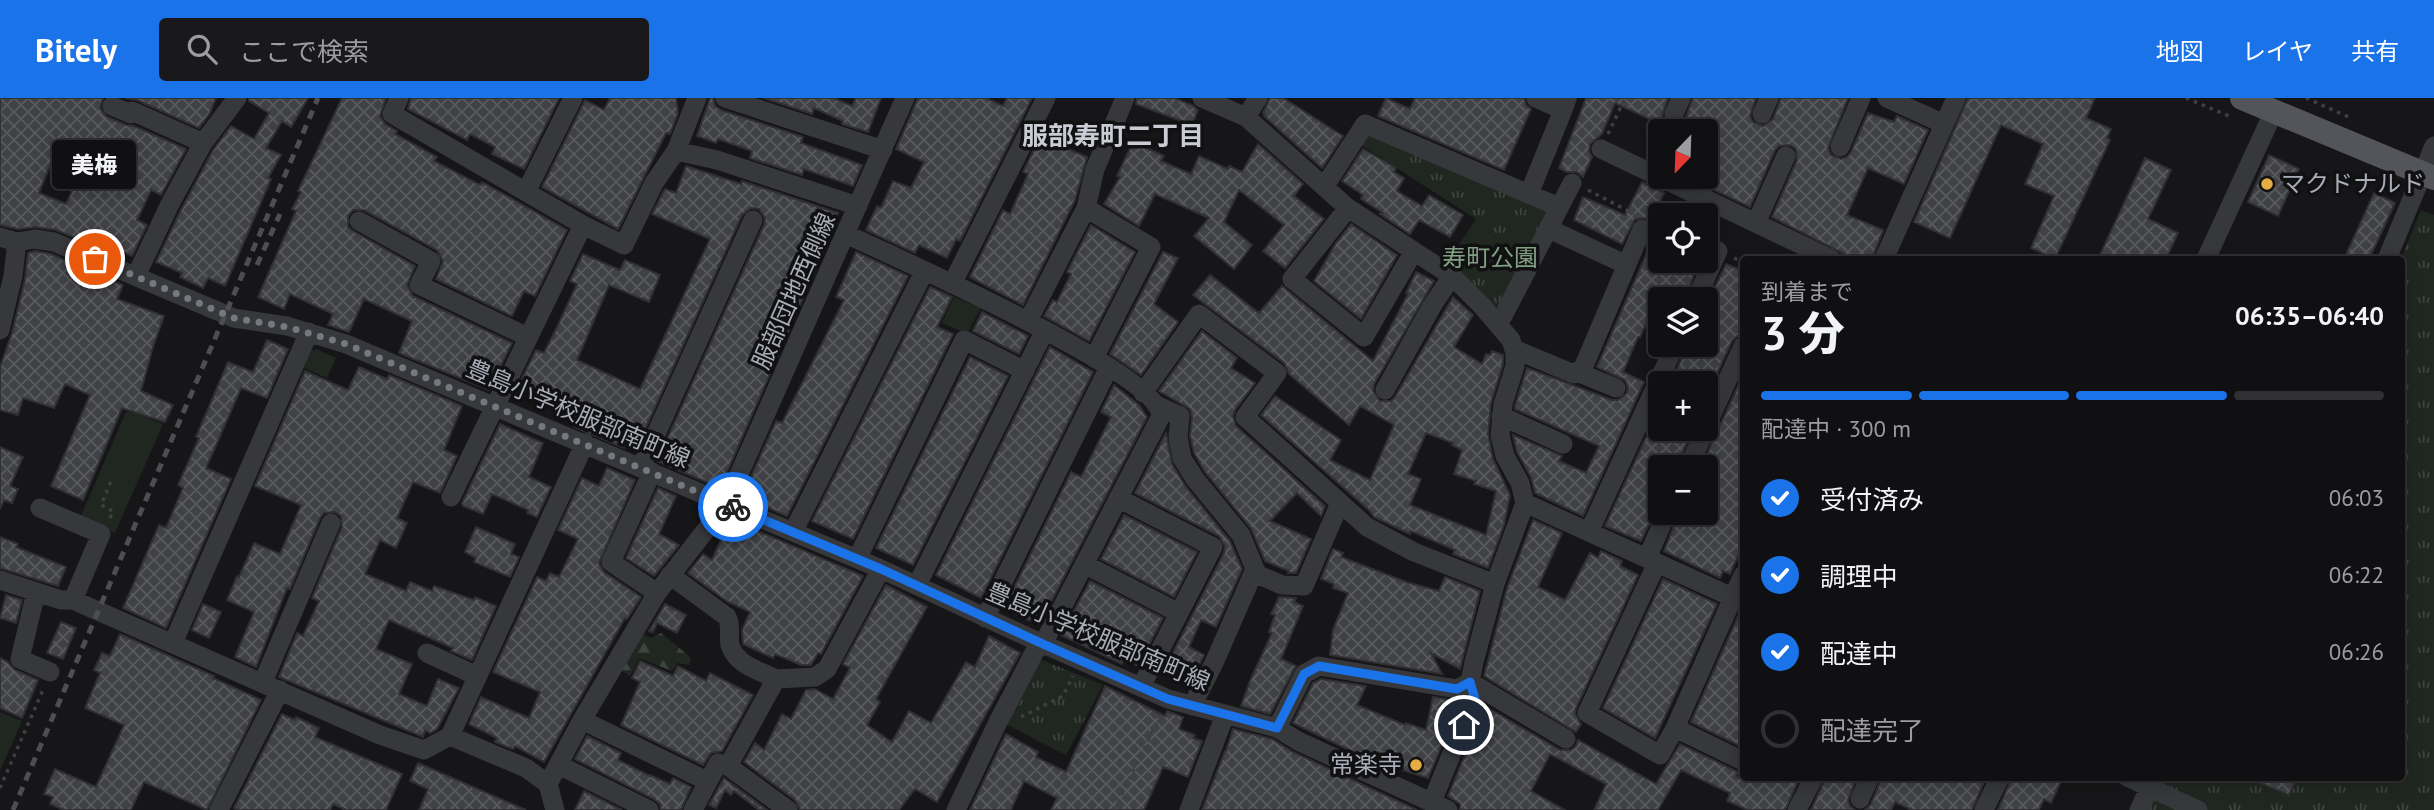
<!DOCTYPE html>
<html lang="ja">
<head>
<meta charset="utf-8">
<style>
  body { margin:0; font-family:"PT Sans","Noto Sans JP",sans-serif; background:#19191b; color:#f1f3f6; height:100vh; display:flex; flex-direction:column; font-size:26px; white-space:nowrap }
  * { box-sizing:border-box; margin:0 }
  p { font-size:23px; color:#9c9d9f }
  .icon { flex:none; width:38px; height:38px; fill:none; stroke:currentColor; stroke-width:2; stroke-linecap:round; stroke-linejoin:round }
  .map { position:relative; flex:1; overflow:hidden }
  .details { position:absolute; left:1740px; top:158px; width:665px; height:525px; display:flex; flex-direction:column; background:#101012; border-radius:7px; box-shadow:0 4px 18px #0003,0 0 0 2px #303032 }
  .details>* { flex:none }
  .needle { width:46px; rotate:203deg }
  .buttons { position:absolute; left:1648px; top:21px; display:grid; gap:14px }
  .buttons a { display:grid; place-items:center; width:70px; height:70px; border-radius:7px; background:#101012; box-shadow:0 4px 18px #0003,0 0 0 2px #303032; font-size:35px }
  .pin { position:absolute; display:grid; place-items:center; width:60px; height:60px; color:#fff; margin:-30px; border:4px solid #fff; border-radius:50%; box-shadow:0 2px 7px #0007 }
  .courier { position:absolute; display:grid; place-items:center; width:70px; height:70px; margin:-35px; border:5px solid #1a73e8; border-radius:50%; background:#fff; color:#222; box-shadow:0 2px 9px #0007 }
  .bubble { position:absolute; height:49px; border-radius:7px; background:#101012; box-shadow:0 4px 18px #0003,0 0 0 2px #303032; font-size:23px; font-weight:800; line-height:49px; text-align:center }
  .head em { font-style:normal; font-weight:800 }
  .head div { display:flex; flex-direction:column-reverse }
  .head { display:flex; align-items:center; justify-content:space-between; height:119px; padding:0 21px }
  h1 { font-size:46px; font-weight:800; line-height:52px }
  .bar { display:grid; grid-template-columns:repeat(4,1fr); gap:10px 7px; align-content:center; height:84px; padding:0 21px }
  .bar i { height:9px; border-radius:5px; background:#303032 }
  .bar .active { background:#1a73e8 }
  .bar p { grid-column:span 4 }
  ol { padding:0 21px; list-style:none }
  li { display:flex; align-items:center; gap:21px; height:77px }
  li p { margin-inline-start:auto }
  li .icon { padding:7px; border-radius:50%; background:#1a73e8; color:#fff; stroke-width:4 }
  li:last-child { color:#9c9d9f }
  li i { width:38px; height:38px; border:4px solid #303032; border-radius:50% }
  header { display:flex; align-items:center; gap:42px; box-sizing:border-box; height:98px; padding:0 35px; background:#1a73e8; color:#fff }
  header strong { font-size:33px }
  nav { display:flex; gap:38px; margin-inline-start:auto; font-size:24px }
  .search { width:490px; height:63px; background:#19191b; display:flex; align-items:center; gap:18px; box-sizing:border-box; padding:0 24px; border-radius:7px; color:#9c9d9f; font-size:26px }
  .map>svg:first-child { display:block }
  .green { fill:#202721 }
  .forest { fill:url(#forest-firs) }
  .park { fill:url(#park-tufts) }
  .building { fill:url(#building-cross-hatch); stroke:#303033; stroke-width:2; fill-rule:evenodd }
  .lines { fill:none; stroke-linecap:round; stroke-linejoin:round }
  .path { stroke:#3d3f43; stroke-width:3.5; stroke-dasharray:3.5 5; stroke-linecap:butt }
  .minor { stroke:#37383c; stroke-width:19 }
  .major { stroke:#53555b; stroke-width:24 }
  .rail { stroke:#4c4e53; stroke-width:5; stroke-dasharray:9 7; stroke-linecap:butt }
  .done { stroke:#76787f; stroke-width:7; stroke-dasharray:0 12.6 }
  .route { stroke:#1a73e8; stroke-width:9 }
  .poi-dot { fill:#e4ad41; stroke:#111113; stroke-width:2.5 }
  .labels { text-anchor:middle; stroke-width:7; stroke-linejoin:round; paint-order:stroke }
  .poi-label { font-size:24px; fill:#a9adb7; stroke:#111113; text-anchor:start }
  .park-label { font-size:24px; fill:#81a083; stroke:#111113 }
  .street-label { font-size:24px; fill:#a9adb7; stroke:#111113 }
  .neighbourhood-label { font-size:26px; font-weight:bold; fill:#c9ccd3; stroke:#111113 }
</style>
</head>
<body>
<header>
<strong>Bitely</strong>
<div class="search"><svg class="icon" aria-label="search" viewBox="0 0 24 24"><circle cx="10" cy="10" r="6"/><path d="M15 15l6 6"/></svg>ここで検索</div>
<nav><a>地図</a><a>レイヤ</a><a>共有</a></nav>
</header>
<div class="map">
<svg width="2434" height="712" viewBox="0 0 2434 712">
  <defs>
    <pattern id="forest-firs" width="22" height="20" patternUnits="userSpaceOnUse" patternTransform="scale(1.75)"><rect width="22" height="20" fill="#202721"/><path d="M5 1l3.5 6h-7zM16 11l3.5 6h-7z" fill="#3e443f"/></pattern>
    <pattern id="park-tufts" width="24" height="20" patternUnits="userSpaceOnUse" patternTransform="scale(1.75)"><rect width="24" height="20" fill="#202721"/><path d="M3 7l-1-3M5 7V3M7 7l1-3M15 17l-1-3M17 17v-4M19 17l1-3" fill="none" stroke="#3e443f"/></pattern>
    <pattern id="building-cross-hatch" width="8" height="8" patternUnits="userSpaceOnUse" patternTransform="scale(1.75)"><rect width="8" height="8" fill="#404144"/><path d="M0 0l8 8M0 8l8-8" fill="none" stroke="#595a5d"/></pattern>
  </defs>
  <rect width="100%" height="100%" fill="#161618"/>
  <path class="green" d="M954 199 981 210 967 236 942 225Z
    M316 251 336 260 327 280 304 270 311 253Z
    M126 314 135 315 163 326 115 435 80 420Z
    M0 614 22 623 0 673Z"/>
  <path class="forest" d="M641 535 651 540 661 535 689 558 691 561 689 567 677 565 672 573 639 560 630 578 620 572Z"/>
  <path class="park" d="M1362 34 1548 114 1504 207 1492 209 1447 165 1476 121 1358 45Z
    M2421 112 2434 117V712H2149L2146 679H2401V161Z
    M1040 561 1103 587 1066 657 1004 625Z"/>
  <path class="building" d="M0 0H103L100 10 107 19 126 27 134 28 186 51 161 97 151 92 137 122 147 127 132 158 110 148 108 153 56 132 36 129 18 131 0 127ZM51 65 79 77 66 106 39 95Z
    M125 0H216L210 15 199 30 137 2Z
    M249 0H308L291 29 282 23 266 50 281 57 268 80 271 81 225 188 208 180 203 190 180 179 182 175 156 164 181 112 213 52 231 28 254 41 269 15 249 3Z
    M342 0H386L380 18 385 26 397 33 395 36 437 59 434 63 480 87 482 84 567 132 535 198 524 193 512 218 436 181 443 163 437 152 364 112H353L348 118V129L353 133 415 168 407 187 413 198 512 245 489 292 399 255 412 223 364 201 349 234 328 227 333 216 290 196 284 211 258 199 296 113 292 111 301 94 298 93Z
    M411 0H559L524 71 492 56 495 49 470 36 467 42 408 11Z
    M610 0H676L678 15 670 36 666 35 618 131 542 89 585 2 604 12Z
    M710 0H713L715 8 721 12 803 39 801 45 862 67 853 88 804 71 802 77 750 60 752 53 718 41 716 45 697 38Z
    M764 0H834L852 8 856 0H881L868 34 842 26 843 23 814 10 812 16Z
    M918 0H986L1003 8 1007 0H1032L960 143 956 141 947 160 919 147 915 155 866 132 877 108 881 110 893 83 911 90 924 64 896 51Z
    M1137 0H1174L1192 7 1198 12 1192 27 1136 6Z
    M1270 0H1283L1343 38 1322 70 1264 18 1265 16 1263 15Z
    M1386 0 1410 11 1415 0H1524L1526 7 1531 11 1504 72 1378 18Z
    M1586 0H1668L1662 18 1665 24 1675 28 1685 21 1693 0H1756L1750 18 1753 24 1763 28 1773 21 1781 0H1848L1828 50 1831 57 1841 61 1847 59 1851 54 1868 15 1894 24 1897 18 1928 32 1904 86 1868 70 1847 117 1883 132 1872 161H1854L1772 119 1797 62 1796 51 1790 47 1779 48 1775 52 1750 109 1687 79H1706V33H1676L1615 5 1602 36 1590 46 1589 53 1592 59 1583 79 1577 74H1567L1559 70Z
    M1968 0H2095L2086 20 2111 31 2107 40 2110 42 2055 161 2031 150 2054 98 2025 86 2043 46 2001 27 1950 140 1914 124Z
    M1040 39 1087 59 1075 102 1023 207 970 179 1003 112 1010 116 1028 76 1023 74Z
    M1133 44 1164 58 1161 63 1191 76 1199 58 1228 71 1229 68 1242 74 1258 46 1303 86 1294 98 1324 121 1285 170 1263 153 1284 127 1239 92 1224 124 1252 147 1234 171 1194 138 1209 120 1155 96 1139 128 1104 106 1120 79 1117 78Z
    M1363 51 1396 70 1394 74 1404 80 1397 93 1422 108 1429 97 1463 117 1450 139 1419 122 1410 136 1380 116 1383 115 1361 101 1363 97 1342 83Z
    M2269 57 2299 71 2278 118 2248 104Z
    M2145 60 2171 72 2148 121 2178 135 2166 161H2098Z
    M686 68 741 86 742 83 838 115 828 143 720 390 657 363 764 127 765 120 759 111 751 110 742 117 638 347 627 342 624 350 574 329 576 325 569 322 572 314 521 293 520 296 515 294 536 252 544 255 556 231 577 186 570 183 583 156 620 172 625 162 660 177 649 204 609 187 577 262 640 291 641 289 710 141 652 116 665 91 676 95Z
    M1642 84 1664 95 1661 101V163H1700L1684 201H1661V233L1646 226 1640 239H1638L1623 274 1644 284 1583 418 1535 395 1531 379 1517 354 1513 337 1562 358 1559 363 1586 375 1599 348 1515 311V308L1527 270 1612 302H1618L1627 295 1628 289 1625 282 1597 269 1646 157 1654 129 1647 120 1635 121 1622 146 1574 122 1583 99 1625 117Z
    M2374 95 2395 105 2369 161H2344Z
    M1351 126 1397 157 1361 221 1314 183 1336 145Z
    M1091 127 1135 154 1089 243 1044 218 1053 202 1057 204 1071 176 1067 174Z
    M35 153 51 156 123 187 117 201 164 218 153 249 141 293 173 307 165 324 122 310 83 402 51 388 90 297 65 286 54 310 23 300 18 317 0 312V269L12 235 25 181 28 155Z
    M856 154 908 178 787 418 742 399 776 323 782 325 844 202 836 199Z
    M1163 154 1178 160 1154 206 1178 224 1141 277 1110 256Z
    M1726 166 1743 173V236L1737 238 1732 243 1706 299V285H1671L1687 247H1706V207Z
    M1416 174 1434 183 1374 286 1373 293 1380 303H1391L1395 299 1453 199 1473 217 1454 249 1482 266 1486 256 1490 257 1492 253 1503 257V266L1491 305 1488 336 1493 361 1510 397 1504 427 1488 470 1453 456 1455 452 1411 433 1410 436 1374 419 1370 413 1261 317 1275 298 1341 342 1330 362 1370 382 1394 327 1360 308 1349 327 1289 276 1284 265 1193 197 1210 177 1259 215 1282 188 1373 263 1408 196 1406 195ZM1426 335 1453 345 1452 347 1462 352 1454 376 1476 383 1474 386 1496 393 1486 437 1410 407 1421 381 1408 376Z
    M930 189 952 199 937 229 953 236 853 441 812 423Z
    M982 214 1028 238 1019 256 973 233Z
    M1202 233 1237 260 1231 270 1255 285 1235 312 1233 318 1236 328 1325 408 1321 418 1297 395 1270 423 1311 441 1296 475H1288L1289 473 1265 463 1251 430 1205 374 1194 355 1190 338 1192 319 1190 311 1159 293Z
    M267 242 288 251 267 300 241 290 206 370 231 381 166 530 123 510 159 427 166 430 183 390 178 387 199 340 196 339 228 264 253 274Z
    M1050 249 1093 274 981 500 936 477Z
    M970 259 1008 278 913 467 876 450Z
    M359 269 387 281 389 277 462 308 444 352 457 358 440 395 413 384 397 420 407 425 396 450 380 442 365 476 406 493 410 484 432 493 434 488 474 502 475 499 496 508 472 562 451 553 453 550 389 522 376 551 412 566 399 596 427 608 438 581 459 590 437 631 430 635 425 632 423 639 279 579 297 535 303 538 319 503 312 500 342 429 341 418 335 414 324 415 320 420 290 491 287 490 256 569 235 559 254 514 227 502 237 478 239 479 254 445 280 456 301 407 255 388 305 273 348 292Z
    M1743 277V447L1730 476 1723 473 1720 480 1664 453 1679 415H1706V369H1701Z
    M1114 287 1139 307 1147 319 1039 527 1004 510 1071 374 1081 379 1111 319 1101 314Z
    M1661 307V331H1693L1676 369H1661V405L1656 410 1641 443 1605 428Z
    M500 326 543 345 529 379 551 389 537 419 527 415 528 412 492 396 483 416 463 408 462 405Z
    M1166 335 1172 366 1186 389 1230 443 1242 471 1216 529 1201 522 1189 549 1204 557 1189 587 1163 574 1224 455 1225 448 1219 438 1135 395Z
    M0 349 23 359 10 388 18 391 12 405 4 402 0 411Z
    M607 370 635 382 599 465 604 474 641 499 627 521 625 520 544 664 515 648 513 651 495 644 497 640 469 626 481 599 529 620 540 594 493 574 537 479 546 483 550 475 559 479 578 441 558 432 582 380 599 388Z
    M658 390 676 398 659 436 679 447 654 478 626 460Z
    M1124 417 1197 454 1174 499 1101 461Z
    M730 421 863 478 821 556 818 555 811 567H801L775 556 773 560 743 546 742 532 750 514 728 504 688 475 703 456 712 462Z
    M1533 422 1562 435 1538 489 1565 502 1590 455 1598 460 1601 453 1622 463 1620 468 1638 477 1576 610 1575 616 1581 626 1576 634 1484 578 1507 490Z
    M476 429 515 446 511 456 519 459 510 479 474 464 476 460 465 454Z
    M0 439 18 446 16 449 66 469 58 488 0 470Z
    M1333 451 1343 455 1341 459 1406 484 1439 493 1445 479 1480 493 1460 571 1431 555 1442 576 1330 557 1333 532 1348 495 1333 490 1334 486 1321 481Z
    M1663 481 1717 506 1655 640 1603 610Z
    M1090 483 1163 520 1138 568 1124 561 1122 566 1061 537Z
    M886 487 927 509 876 601 880 604 867 627 892 644 909 613 931 625 966 564 975 569 989 538 1020 555 937 704 915 691 899 712H800L795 702 744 664 755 645 764 652 782 616 791 621 806 592 815 591 833 601 850 570 843 566Z
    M6 497 22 502 16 525 0 520Z
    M1279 499 1296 500 1294 504 1303 508 1281 561 1296 568 1270 616 1241 608 1250 583 1272 535 1269 534 1275 517 1271 516Z
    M203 506 221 514 209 540 192 532Z
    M665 506 686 517 677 535 657 525 653 534 649 533Z
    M1739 516 1743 517V641L1738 647 1691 624Z
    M61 524 76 530 63 561 47 555Z
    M120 536 214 578 213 580 261 602 207 712 144 684 131 712H64L50 706 53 699 44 696 55 671 96 689 124 627 85 610 100 575 94 572 102 555 110 558Z
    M0 560 8 564 15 572 38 582 22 620 0 610Z
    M640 563 673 578 678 568 706 583 710 575 753 597 722 653 711 655 703 667 621 627 640 584 632 580Z
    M1321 581 1366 588 1357 607 1405 627 1406 625 1426 632 1433 599 1457 603 1459 606 1428 680 1393 669 1391 672 1293 625 1313 585Z
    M1105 588 1165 618 1167 613 1183 619 1179 631 1195 637 1193 640 1202 643 1188 679 1163 669 1144 712H1051L1057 700 1024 683 1011 712H970L1006 636 1038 654 1036 659 1066 674Z
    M1485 608 1560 652H1571L1576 648 1578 642 1656 686 1680 646 1738 674 1736 679H1800L1785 712H1748L1727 703 1730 695 1681 672 1658 712H1594L1606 686 1550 656 1531 693 1565 712H1460V706L1448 698Z
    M282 616 295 622 296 619 319 630 315 639 402 676 386 712H346L333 706 330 712H239L234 710Z
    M1233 631 1272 641 1293 654 1417 712H1202L1225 653H1226Z
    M587 638 621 655 618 662 650 678V677L670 686 673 680 691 689 681 712H661L660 706 654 701 575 661Z
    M418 665 526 712H419L428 691 410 683Z
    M1826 679H1857L1848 702 1850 708 1855 712H1811Z
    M1882 679H1986L1972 712H1912L1895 704 1891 712H1865L1871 706Z
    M2012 679H2063L2051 705 2044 701 2039 712H1998Z
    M2246 679H2297L2289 697Z
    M724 680 767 712H759L734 693 731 697 725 692 716 710 709 707Z
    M584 693 622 712H575Z"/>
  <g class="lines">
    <path class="path" d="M2186 0 2229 18
      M2306 0 2351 20
      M1608 36 1625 0
      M1588 92 1634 116
      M1734 160 1743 164
      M110 420 113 413 101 407 111 383
      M1021 619 1063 598 1073 578
      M0 690 43 592
      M1114 712 1161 616"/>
    <path class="minor" d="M399 0 392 16 583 127 624 147 654 85 676 53 697 0
      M725 0 883 52
      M1202 0 1246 19 1348 110 1452 178 1482 208 1511 242 1515 255V268L1503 306 1500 337 1505 358 1520 385 1525 405 1495 486 1474 564 1470 584 1474 601 1432 704
      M1536 0 1563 12 1567 1
      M1887 0 1944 26
      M112 8 131 16 132 13 203 45
      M1674 16 1681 0
      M1762 16 1769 0
      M1246 19 1258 0
      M1840 49 1861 0
      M1601 51 1831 161
      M676 53 717 62 858 108
      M1324 89 1365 26 1559 109
      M526 94 573 0
      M1529 96 1563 12
      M1086 110 1151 149 1094 260
      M1348 110 1292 181 1364 239 1414 153
      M359 123 431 163 419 187 528 239
      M1756 125 1786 58
      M1549 131 1627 167
      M846 136C894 159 1157 274 1161 318L1043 546 1035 553 998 624 956 712
      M0 139 17 144 35 141 54 144 234 220 287 228 346 246 881 471 1043 546 1168 601 1277 630 1298 643 1448 712
      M1884 161 1956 0
      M2206 161 2274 13
      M2387 161 2434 48
      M136 178 170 106 203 45 237 0
      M952 186 1046 0
      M1696 201 1718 153
      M1028 223 1086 110 1095 71 1125 0
      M1496 224 1503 218 1572 85
      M0 232 13 178 17 144
      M1514 251 1574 276 1583 270 1642 131
      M1577 274 1616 290
      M1385 292 1432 208 1452 178
      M1143 295 1199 216 1277 275 1245 319 1367 429 1414 454 1495 486
      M1156 307 1180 318 1178 339 1182 360 1195 381 1241 437 1255 471 1214 565 1192 608
      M1501 318 1563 346
      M1706 329 1743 248
      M641 369 753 122
      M1688 369 1706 331
      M652 374 611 464 657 495
      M451 399 583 127
      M1118 400 1213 449 1141 589
      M1525 405 1743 504
      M40 410 101 436 73 502
      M793 434 924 174
      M1589 434 1675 247
      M1647 460 1667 415
      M857 461 964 242 1025 273
      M1657 465 1587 615 1660 657 1675 630 1743 477
      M1084 466 1179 515
      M1254 475 1282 487 1304 488 1340 405
      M670 477 727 519C732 529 728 538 730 547 736 567 760 573 776 581
      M0 482 61 502H73L380 637 424 652 450 638 526 670 548 686 555 712
      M917 487 1045 232
      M36 494 20 561 50 574
      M985 520 1109 269
      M173 545 309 234
      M427 555 477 578
      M263 584 331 425
      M582 622 707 683
      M1277 630 1304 576 1319 568 1457 591 1470 584 1566 641
      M1675 630 1741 662 1743 658
      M450 638 585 345
      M559 667 649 712
      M728 668 788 712
      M2127 679 2198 712
      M548 686 582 622 657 495 726 406 905 0
      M1860 701 1870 679
      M219 712 280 592
      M693 712 718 665 728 668 776 581 815 579 827 571 881 471
      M1189 712 1225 617
      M1797 712 1814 679
      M1984 712 2000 679
      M2139 712 2154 680"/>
    <path class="major" d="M2242 0 2434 80"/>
    <path class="rail" d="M257 167 280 116
      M13 712 318 0"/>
  </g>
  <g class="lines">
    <path class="done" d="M95 161 234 220 287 229 346 246 733 409"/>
    <path class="route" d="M733 409 881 471 1043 546 1168 601 1277 630 1304 576 1319 568 1457 591 1470 584 1475 601 1464 627"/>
  </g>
  <g class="poi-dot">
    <circle cx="2267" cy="86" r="7"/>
    <circle cx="1416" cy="667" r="7"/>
  </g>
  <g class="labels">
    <g class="poi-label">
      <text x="2281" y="94">マクドナルド</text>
      <text x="1402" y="675" text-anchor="end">常楽寺</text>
    </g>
    <g class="park-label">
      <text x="1490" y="168">寿町公園</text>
    </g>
    <g class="street-label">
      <text transform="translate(794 193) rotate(-66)" y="8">服部団地西側線</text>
      <text transform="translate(578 316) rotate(23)" y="8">豊島小学校服部南町線</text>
      <text transform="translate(1098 539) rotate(23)" y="8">豊島小学校服部南町線</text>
    </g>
    <g class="neighbourhood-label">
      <text x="1113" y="47">服部寿町二丁目</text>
    </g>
  </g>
</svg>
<div class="buttons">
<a><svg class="needle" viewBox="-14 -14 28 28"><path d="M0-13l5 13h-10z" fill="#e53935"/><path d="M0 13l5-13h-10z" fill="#9c9d9f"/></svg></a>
<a><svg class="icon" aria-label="locate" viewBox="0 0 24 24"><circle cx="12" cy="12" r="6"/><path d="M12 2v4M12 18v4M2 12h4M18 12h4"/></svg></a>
<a><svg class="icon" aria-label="layers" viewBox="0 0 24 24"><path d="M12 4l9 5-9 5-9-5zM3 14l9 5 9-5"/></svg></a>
<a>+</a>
<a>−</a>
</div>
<div class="pin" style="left:95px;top:161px;background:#ea580c"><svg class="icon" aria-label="bag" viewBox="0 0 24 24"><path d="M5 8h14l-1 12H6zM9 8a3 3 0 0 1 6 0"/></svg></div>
<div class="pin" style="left:1464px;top:627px;background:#1f2937"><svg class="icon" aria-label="home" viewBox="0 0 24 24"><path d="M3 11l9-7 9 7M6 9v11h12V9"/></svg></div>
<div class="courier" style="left:733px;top:409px"><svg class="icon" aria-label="bike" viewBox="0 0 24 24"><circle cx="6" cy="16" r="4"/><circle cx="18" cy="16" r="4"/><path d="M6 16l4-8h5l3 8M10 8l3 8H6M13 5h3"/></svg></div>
<div class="bubble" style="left:52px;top:42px;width:84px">美梅</div>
<section class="details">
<div class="head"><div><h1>3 分</h1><p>到着まで</p></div><em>06:35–06:40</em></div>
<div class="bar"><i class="active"></i><i class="active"></i><i class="active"></i><i></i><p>配達中 · 300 m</p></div>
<ol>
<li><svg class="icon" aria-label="check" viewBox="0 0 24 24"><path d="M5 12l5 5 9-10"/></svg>受付済み<p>06:03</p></li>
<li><svg class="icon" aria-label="check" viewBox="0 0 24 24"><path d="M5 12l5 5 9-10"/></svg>調理中<p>06:22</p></li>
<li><svg class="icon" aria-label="check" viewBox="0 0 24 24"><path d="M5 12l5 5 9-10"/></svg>配達中<p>06:26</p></li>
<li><i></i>配達完了</li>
</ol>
</section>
</div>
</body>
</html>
